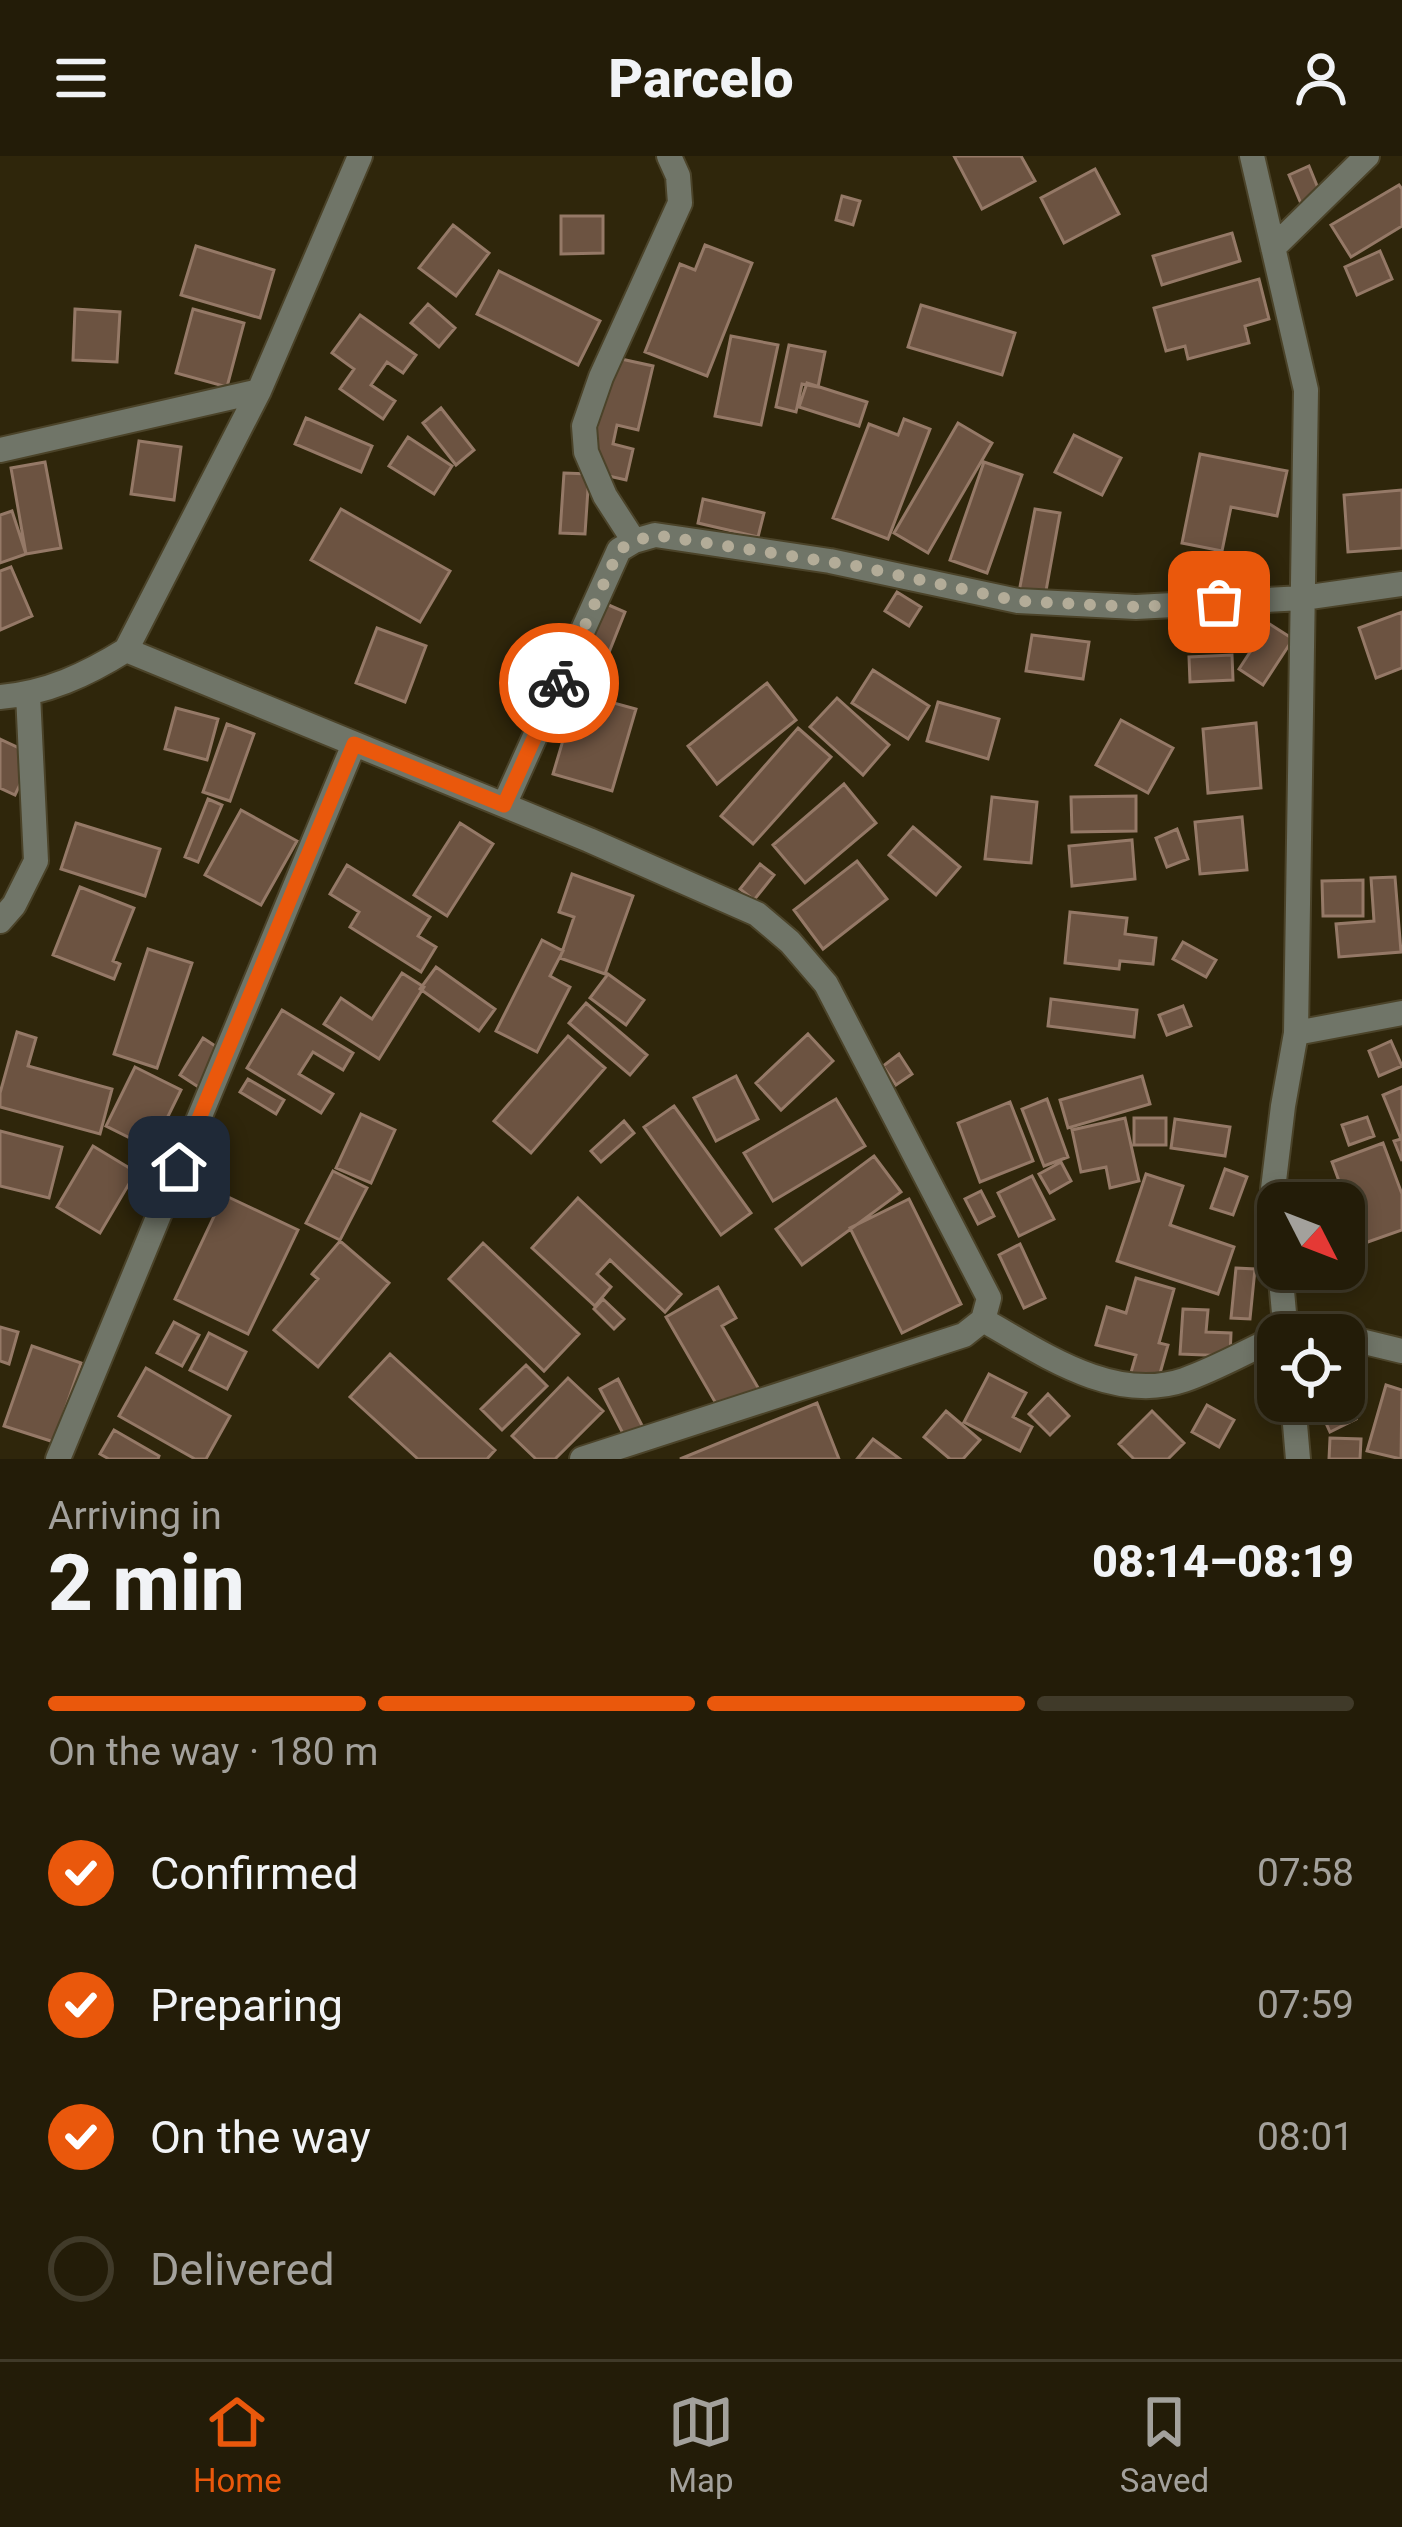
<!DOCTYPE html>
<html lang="en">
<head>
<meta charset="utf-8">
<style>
  body { margin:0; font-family:Roboto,sans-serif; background:#2f2916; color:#f1f3f6; height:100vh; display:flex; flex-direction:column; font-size:45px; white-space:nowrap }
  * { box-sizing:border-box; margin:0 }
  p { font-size:39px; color:#a3a19c }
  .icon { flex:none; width:66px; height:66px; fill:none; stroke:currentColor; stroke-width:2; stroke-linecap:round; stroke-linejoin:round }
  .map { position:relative; height:1303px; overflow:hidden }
  .sheet { display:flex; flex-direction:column; background:#231c08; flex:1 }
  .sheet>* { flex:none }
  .needle { width:78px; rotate:132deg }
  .tools { position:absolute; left:1257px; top:1026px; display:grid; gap:24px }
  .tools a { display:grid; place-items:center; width:108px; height:108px; border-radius:24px; background:#231c08; box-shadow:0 6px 18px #0003,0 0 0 3px #403a29; font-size:60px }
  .pin { position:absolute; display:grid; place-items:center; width:102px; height:102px; color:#fff; margin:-51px; border-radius:24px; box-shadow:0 6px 18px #0006 }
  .courier { position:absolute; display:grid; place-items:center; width:120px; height:120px; margin:-60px; border:9px solid #ea580c; border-radius:50%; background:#fff; color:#222; box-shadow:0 3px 15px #0007 }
  .headline em { font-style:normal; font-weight:800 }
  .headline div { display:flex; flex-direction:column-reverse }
  .headline { display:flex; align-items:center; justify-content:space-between; height:204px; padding:0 48px }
  h1 { font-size:78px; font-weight:800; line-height:90px }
  .bar { display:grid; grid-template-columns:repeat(4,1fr); gap:18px 12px; align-content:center; height:144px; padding:0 48px }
  .bar i { height:15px; border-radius:9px; background:#403a29 }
  .bar .selected { background:#ea580c }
  .bar p { grid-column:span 4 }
  ol { padding:0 48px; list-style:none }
  li { display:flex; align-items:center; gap:36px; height:132px }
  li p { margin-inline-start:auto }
  li .icon { padding:12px; border-radius:50%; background:#ea580c; color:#fff; stroke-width:4 }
  li:last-child { color:#a3a19c }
  li i { width:66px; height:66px; border:6px solid #403a29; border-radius:50% }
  header { display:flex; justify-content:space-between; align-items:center; height:156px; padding:0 48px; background:#231c08; font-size:54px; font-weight:800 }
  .tab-bar { display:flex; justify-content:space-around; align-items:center; height:168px; border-top:3px solid #403a29; background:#231c08; font-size:33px; color:#a3a19c }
  .tab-bar a { display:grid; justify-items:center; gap:6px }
  .tab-bar .selected { color:#ea580c }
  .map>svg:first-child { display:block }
  .building { fill:#6c5341; stroke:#957967; stroke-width:3 }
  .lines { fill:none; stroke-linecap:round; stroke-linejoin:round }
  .minor-casing { stroke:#4b4329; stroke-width:28 }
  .minor { stroke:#707568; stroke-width:24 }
  .done { stroke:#b3ac98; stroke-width:12; stroke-dasharray:0 21.6 }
  .route { stroke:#ea580c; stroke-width:15 }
</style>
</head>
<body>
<header><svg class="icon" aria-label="menu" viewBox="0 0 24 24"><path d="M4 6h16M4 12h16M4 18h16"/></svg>Parcelo<svg class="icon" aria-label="person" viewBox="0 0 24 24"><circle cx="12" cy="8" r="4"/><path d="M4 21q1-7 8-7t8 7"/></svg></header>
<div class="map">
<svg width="1402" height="1303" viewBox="0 0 1402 1303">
  <rect width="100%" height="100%" fill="#2f260b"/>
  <path class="building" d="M954 0H1021L1035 25 982 53Z
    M1309 10 1322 42 1302 50 1289 19Z
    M1095 13 1119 58 1064 87 1041 42Z
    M1399 29 1402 33V70L1351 101 1331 69Z
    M842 40 860 45 853 69 836 64Z
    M561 60H603V97L561 98Z
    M453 69 489 97 456 140 419 112Z
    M1232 77 1240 105 1162 129 1153 100Z
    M705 89 752 107 707 220 645 196 680 108 695 114Z
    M196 90 274 114 260 162 181 139Z
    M1380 95 1392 123 1357 139 1345 111Z
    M499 115 600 165 578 209 477 158Z
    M1259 123 1269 163 1245 170 1249 187 1188 203 1185 190 1166 195 1154 152Z
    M428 148 455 172 439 191 411 167Z
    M921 149 1015 177 1002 219 908 191Z
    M75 153 120 156 117 206 73 204Z
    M193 153 244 167 227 231 176 217Z
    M360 159 416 199 403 217 387 206 371 229 395 245 383 263 340 233 354 213 332 197Z
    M731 180 778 189 761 269 715 260Z
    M789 189 825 196 818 231 802 228 796 256 776 251Z
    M612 201 653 210 638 274 617 269 613 288 633 293 626 324 587 315Z
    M807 227 867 246 859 270 799 251Z
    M441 252 474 294 456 309 423 267Z
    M306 262 372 290 361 316 295 288Z
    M904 263 930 273 888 383 833 362 869 268 898 279Z
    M958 267 992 287 928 397 894 377Z
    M1074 279 1121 302 1102 339 1055 316Z
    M408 281 452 310 434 338 389 310Z
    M139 285 181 291 174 344 131 338Z
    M1200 298 1287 315 1277 360 1231 351 1222 395 1182 387Z
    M45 306 61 392 26 398 11 312Z
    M984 306 1022 319 987 417 950 404Z
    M564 317 589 318 585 378 560 377Z
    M1402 334V392L1348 396 1344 339Z
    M703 343 764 357 758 381 698 367Z
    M341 353 450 415 420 466 311 404Z
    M1035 353 1060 357 1044 446 1018 441Z
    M12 355 26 398 0 407V359Z
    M11 411 32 460 0 474V415Z
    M897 436 921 451 909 470 885 455Z
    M604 447 625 456 596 529 575 521Z
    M1251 456 1293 483 1263 529 1239 513 1252 493 1234 482Z
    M1402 456V512L1376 522 1359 472Z
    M377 472 426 490 405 546 356 527Z
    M1032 479 1089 486 1083 523 1026 515Z
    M1232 499 1233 524 1190 526 1189 501Z
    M873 514 929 550 908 583 852 547Z
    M767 527 796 564 717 628 688 590Z
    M577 537 636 553 612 635 553 618Z
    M837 542 889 589 863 619 810 571Z
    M938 546 999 563 988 603 927 585Z
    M176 552 218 563 207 604 165 593Z
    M1121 564 1173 592 1148 637 1096 609Z
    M1256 567 1261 632 1208 637 1203 573Z
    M227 568 254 578 230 645 203 636Z
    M798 572 831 601 753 688 721 660Z
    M0 583 34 599 15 639 0 632Z
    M844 628 876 667 805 727 773 689Z
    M1136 640V675L1072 676 1071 641Z
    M992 641 1037 646 1031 707 985 703Z
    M208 643 222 649 198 706 185 701Z
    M241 654 297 685 261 749 205 719Z
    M1242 661 1247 714 1200 718 1195 666Z
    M76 667 160 693 145 740 61 713Z
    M460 667 493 688 447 760 414 739Z
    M913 671 960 711 936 739 889 699Z
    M1177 673 1188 703 1167 711 1156 682Z
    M1132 684 1135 723 1072 730 1069 690Z
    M857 705 887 743 823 793 794 754Z
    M760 708 774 719 754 744 740 733Z
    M347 709 430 761 418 780 436 791 421 816 350 771 359 756 330 738Z
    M572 718 633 740 605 818 560 802 574 761 559 756Z
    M1395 721 1401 796 1339 801 1336 768 1374 765 1371 722Z
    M1363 724V760H1323L1322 725Z
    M80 731 134 752 113 805 120 808 114 823 53 799Z
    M1070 756 1127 762 1125 778 1156 782 1153 808 1120 805 1119 813 1065 807Z
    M542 784 563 795 550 820 570 831 537 896 496 875Z
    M1183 786 1216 804 1206 821 1173 803Z
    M148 793 192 807 157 912 114 898Z
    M436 811 495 853 479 875 420 833Z
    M402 817 424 831 379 903 324 868 341 842 372 863Z
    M608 818 644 844 626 869 590 842Z
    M1051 843 1137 854 1134 881 1048 870Z
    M586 847 647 899 630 919 569 867Z
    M1183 850 1191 870 1167 879 1159 859Z
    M282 854 353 897 343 914 313 896 299 918 333 938 321 957 247 912Z
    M17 876 36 882 28 910 112 933 100 978 0 951V937Z
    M808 878 833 905 781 954 756 927Z
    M568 880 605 912 531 997 494 965Z
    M203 882 226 897 203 934 180 919Z
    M1391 885 1402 910 1379 920 1369 895Z
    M899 898 912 918 896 929 883 910Z
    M135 911 181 934 152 993 106 970Z
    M736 920 758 963 716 985 694 942Z
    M1142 920 1150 948 1068 972 1060 944Z
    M248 923 284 944 276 958 240 936Z
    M1402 931V1005L1394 985 1401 983 1383 939Z
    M836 943 865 990 773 1045 744 997Z
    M1047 943 1068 1001 1044 1010 1022 953Z
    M1010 946 1033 1005 980 1026 958 967Z
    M674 950 751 1057 721 1079 644 971Z
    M361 958 395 974 371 1027 336 1012Z
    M1367 961 1374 980 1349 989 1342 969Z
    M1125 962 1139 1025 1110 1032 1106 1011 1081 1016 1072 974Z
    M1134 962H1166V989H1134Z
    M1175 963 1230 971 1225 1000 1171 992Z
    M624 965 634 977 601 1006 591 995Z
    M0 975 62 991 49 1042 0 1030Z
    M1383 987 1402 1038V1074L1362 1088 1332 1006Z
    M93 990 136 1016 100 1077 57 1051Z
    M874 1000 901 1036 802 1109 776 1073Z
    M1061 1006 1071 1025 1050 1037 1039 1018Z
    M1225 1013 1247 1021 1233 1059 1211 1052Z
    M333 1015 367 1032 340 1084 306 1067Z
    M1146 1018 1183 1030 1170 1069 1234 1091 1218 1138 1117 1105Z
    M1032 1020 1054 1063 1019 1080 998 1037Z
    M981 1035 994 1060 978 1068 965 1043Z
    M224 1039 298 1074 248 1178 175 1143Z
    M578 1042 681 1138 665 1156 610 1104 597 1118 611 1131 595 1150 532 1092Z
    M909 1043 961 1148 902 1177 850 1072Z
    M340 1085 389 1127 318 1211 274 1174 318 1123 312 1118Z
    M483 1087 579 1178 544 1215 449 1123Z
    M1020 1088 1045 1142 1024 1152 999 1099Z
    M1236 1112 1255 1113 1250 1163 1231 1162Z
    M1136 1122 1174 1133 1159 1187 1168 1189 1157 1228 1130 1220 1136 1199 1096 1189 1107 1151 1126 1157Z
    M718 1131 736 1162 722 1170 760 1235 722 1258 666 1161Z
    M603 1143 624 1163 614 1173 594 1153Z
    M1183 1153 1208 1154 1206 1176 1231 1177 1230 1200 1180 1198Z
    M174 1166 199 1179 182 1210 157 1197Z
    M0 1171 18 1176 9 1208 0 1205Z
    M209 1177 246 1196 227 1233 190 1214Z
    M32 1190 81 1207 54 1286 4 1270Z
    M390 1198 495 1294 487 1303H418L350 1241Z
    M526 1209 547 1230 502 1274 481 1253Z
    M146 1212 230 1260 206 1303H195L119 1260Z
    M989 1218 1026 1237 1013 1261 1032 1271 1020 1295 964 1266Z
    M568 1222 603 1255 555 1303H536L512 1280Z
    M618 1223 649 1283 631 1293 600 1233Z
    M1386 1229 1402 1234 1401 1303 1367 1295Z
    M1048 1238 1069 1260 1050 1279 1029 1258Z
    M1346 1241 1356 1263 1330 1276 1320 1254 1344 1245Z
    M817 1247 839 1303H680Z
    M1207 1249 1234 1264 1219 1291 1192 1276Z
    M946 1255 980 1284 963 1303H950L924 1281Z
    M1152 1255 1184 1287 1168 1303H1134L1119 1288Z
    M114 1274 159 1300 158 1303H109L100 1298Z
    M1330 1282 1361 1283 1360 1303H1329Z
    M873 1283 900 1303H857Z"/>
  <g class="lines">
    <defs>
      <path id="minor" d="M1252 0 1306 234 1296 877 1283 950 1273 1033 1278 1088
        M1273 92 1367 0
        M0 294 259 235
        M634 385 605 340 586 296 584 270 601 221 680 47 678 20 669 0
        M126 494 589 684 757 758 790 786 826 828 989 1142 983 1164 964 1179 582 1303
        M0 541C47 537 86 519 126 494L259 235 360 0
        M504 649 619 394 634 385 655 379 830 405 1018 445 1136 451 1303 442 1402 428
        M0 765 14 749 36 705 28 538
        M1296 877 1402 857
        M1280 1113 1286 1179
        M983 1164C1042 1197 1113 1248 1184 1224 1216 1213 1247 1195 1278 1181
        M1282 1179 1321 1176 1335 1179
        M1344 1181 1402 1195
        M1293 1245 1298 1303
        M58 1303 354 588"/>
    </defs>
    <use href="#minor" class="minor-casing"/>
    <use href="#minor" class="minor"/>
  </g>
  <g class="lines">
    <path class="done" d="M559 527 619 394 634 385 655 379 856 410 1018 445 1136 451 1219 446"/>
    <path class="route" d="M179 1011 354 588 504 649 559 527"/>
  </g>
</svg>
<div class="tools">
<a><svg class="needle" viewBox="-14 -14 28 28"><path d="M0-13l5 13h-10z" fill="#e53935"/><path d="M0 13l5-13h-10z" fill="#a3a19c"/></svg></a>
<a><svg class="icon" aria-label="locate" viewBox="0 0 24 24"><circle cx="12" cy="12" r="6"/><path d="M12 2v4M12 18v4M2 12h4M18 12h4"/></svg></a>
</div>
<div class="pin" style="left:1219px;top:446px;background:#ea580c"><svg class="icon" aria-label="bag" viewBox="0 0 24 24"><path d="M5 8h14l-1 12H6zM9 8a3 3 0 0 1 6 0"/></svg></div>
<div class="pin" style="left:179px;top:1011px;background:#1f2937"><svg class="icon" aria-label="home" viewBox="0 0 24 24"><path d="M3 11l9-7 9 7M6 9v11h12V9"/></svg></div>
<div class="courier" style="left:559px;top:527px"><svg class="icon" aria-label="bike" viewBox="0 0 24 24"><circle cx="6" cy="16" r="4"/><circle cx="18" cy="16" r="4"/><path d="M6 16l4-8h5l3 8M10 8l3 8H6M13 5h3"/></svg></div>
</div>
<section class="sheet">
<div class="headline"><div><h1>2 min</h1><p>Arriving in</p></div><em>08:14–08:19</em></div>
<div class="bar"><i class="selected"></i><i class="selected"></i><i class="selected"></i><i></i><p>On the way · 180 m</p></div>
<ol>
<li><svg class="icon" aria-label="check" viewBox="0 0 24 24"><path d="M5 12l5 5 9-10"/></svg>Confirmed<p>07:58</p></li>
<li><svg class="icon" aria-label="check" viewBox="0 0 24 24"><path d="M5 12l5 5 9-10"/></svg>Preparing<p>07:59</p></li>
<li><svg class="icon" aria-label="check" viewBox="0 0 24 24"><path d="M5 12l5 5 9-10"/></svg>On the way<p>08:01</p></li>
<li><i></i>Delivered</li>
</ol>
</section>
<nav class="tab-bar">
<a class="selected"><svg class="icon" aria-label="home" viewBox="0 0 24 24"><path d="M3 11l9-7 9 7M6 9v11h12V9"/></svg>Home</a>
<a><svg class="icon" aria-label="map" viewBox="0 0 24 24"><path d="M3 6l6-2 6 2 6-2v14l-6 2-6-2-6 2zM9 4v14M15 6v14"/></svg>Map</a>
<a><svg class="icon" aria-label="saved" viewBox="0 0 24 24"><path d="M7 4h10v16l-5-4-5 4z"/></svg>Saved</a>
</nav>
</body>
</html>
